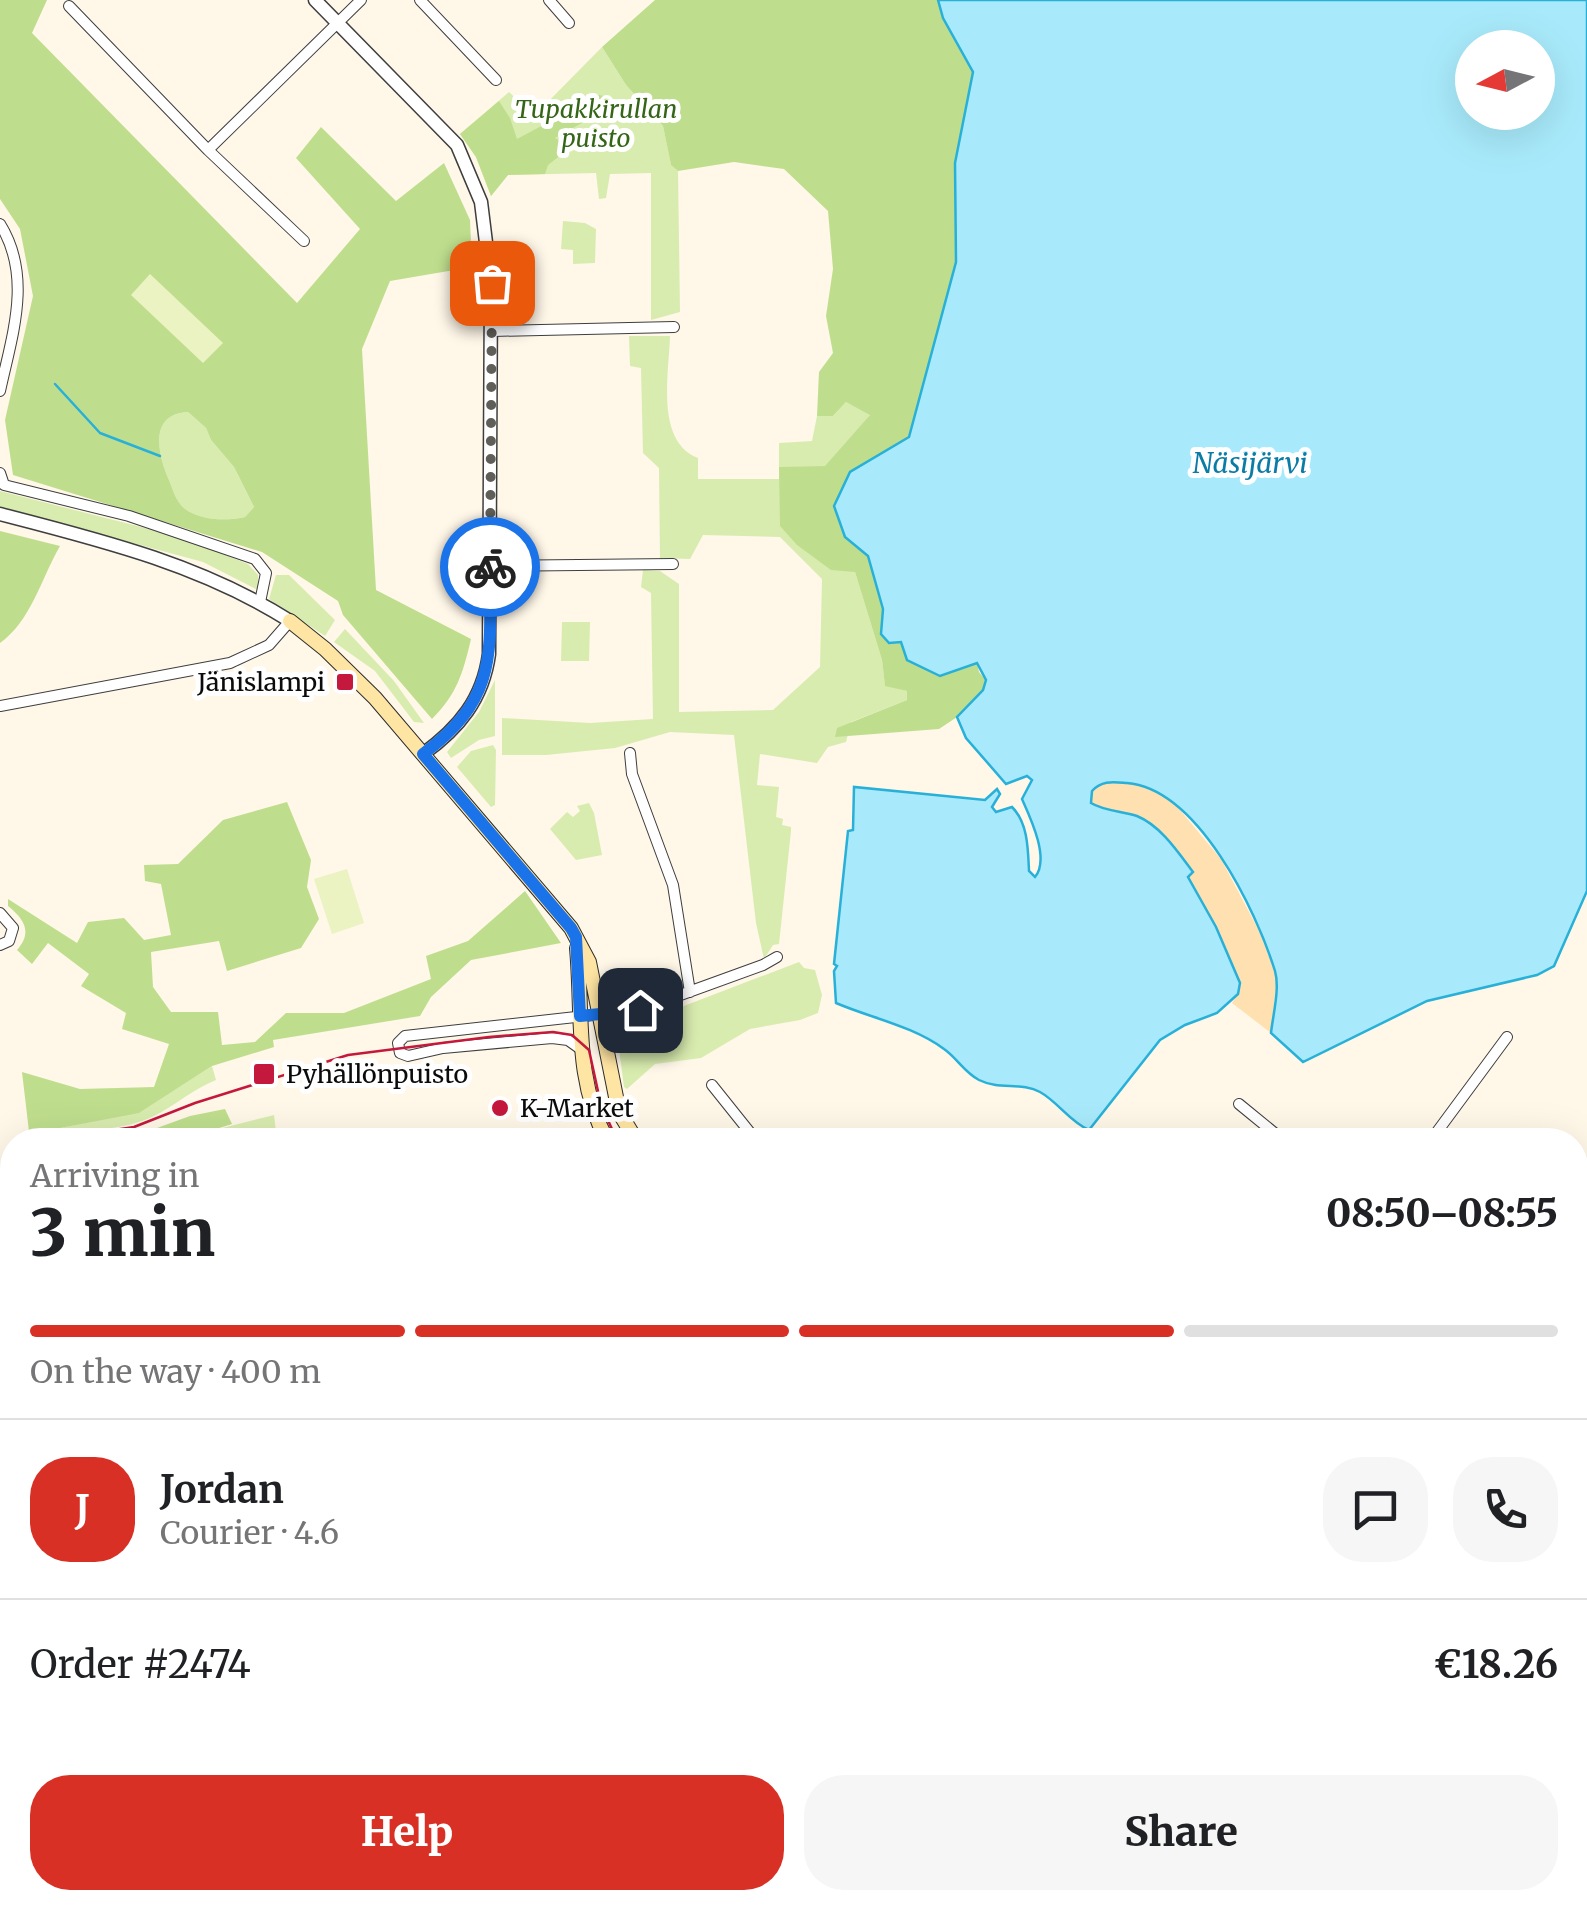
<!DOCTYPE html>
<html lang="en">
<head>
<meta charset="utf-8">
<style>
  body { margin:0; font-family:Merriweather,serif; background:#f6f6f6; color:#202124; height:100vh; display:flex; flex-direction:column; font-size:38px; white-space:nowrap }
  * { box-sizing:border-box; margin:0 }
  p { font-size:32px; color:#757577 }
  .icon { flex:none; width:55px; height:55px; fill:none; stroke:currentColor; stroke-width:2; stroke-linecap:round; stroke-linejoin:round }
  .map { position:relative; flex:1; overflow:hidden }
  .side { position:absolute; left:0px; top:1128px; width:1588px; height:782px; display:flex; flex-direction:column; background:#fff; border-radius:40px 40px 0 0; box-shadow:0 10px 40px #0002 }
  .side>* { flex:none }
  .needle { width:65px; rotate:263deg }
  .tools { position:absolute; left:1455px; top:30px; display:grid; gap:20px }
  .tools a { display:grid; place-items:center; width:100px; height:100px; border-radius:50%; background:#fff; box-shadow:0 10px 40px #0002; font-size:50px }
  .pin { position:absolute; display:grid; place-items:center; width:85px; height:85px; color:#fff; margin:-42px; border-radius:20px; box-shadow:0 5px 15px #0006 }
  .courier { position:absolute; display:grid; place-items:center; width:100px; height:100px; margin:-50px; border:8px solid #1a73e8; border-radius:50%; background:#fff; color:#222; box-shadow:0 2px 12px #0007 }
  .summary em { font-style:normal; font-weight:800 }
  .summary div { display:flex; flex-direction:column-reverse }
  .summary { display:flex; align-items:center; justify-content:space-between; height:170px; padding:0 30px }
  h1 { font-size:65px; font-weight:800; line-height:75px }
  .bar { display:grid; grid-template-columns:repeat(4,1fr); gap:15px 10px; align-content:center; height:120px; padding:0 30px }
  .bar i { height:12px; border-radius:8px; background:#e0e0e0 }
  .bar .current { background:#d93025 }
  .bar p { grid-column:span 4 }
  .line { display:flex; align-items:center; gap:25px; padding:0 30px; border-top:2px solid #e0e0e0 }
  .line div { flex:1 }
  .round { display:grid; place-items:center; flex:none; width:105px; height:105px; border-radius:40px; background:#f6f6f6 }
  .cta { display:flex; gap:20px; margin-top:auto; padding:20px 30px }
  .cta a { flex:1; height:115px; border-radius:40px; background:#d93025; color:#fff; font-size:40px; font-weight:800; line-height:115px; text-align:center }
  .cta a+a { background:#f6f6f6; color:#202124 }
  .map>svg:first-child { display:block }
  .green { fill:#d9ecaf }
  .forest { fill:#bfde8d; fill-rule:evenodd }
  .sand { fill:#ffe0b0 }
  .pitch { fill:#eaf3c1 }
  .water { fill:#a8eafb; stroke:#28b0d9; stroke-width:2.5; fill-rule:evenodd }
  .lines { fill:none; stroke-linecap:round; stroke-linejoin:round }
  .stream { stroke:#28b0d9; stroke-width:2.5 }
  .minor-casing { stroke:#3e3e3e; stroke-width:12 }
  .tertiary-casing { stroke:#3e3e3e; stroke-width:15 }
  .secondary-casing { stroke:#2d2d2d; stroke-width:16 }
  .minor { stroke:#fff; stroke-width:10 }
  .tertiary { stroke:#fff; stroke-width:12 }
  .secondary { stroke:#ffe5a3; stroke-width:14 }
  .tram { stroke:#c5183d; stroke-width:2.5 }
  .done { stroke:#605e58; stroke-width:10; stroke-dasharray:0 18 }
  .route { stroke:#1a73e8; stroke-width:12 }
  .poi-dot { fill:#c5183d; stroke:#fff; stroke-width:4 }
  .labels { text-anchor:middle; stroke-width:10; stroke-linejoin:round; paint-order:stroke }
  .park-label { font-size:25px; font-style:italic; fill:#356617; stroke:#fff }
  .poi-label { font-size:25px; fill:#0b0b0b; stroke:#fff; text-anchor:start }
  .water-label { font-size:28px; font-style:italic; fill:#0b7ca5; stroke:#fff }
</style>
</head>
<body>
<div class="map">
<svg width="1587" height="1908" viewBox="0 0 1587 1908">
  <rect width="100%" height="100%" fill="#fff7e8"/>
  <path class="green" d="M602 47 626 85 663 126 671 164 678 171 680 312 651 320V173L610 174 606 198 599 199 596 173 508 175 491 196 476 157 460 134 509 92 534 116Z
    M563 221 585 223 596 229 595 263 573 264V250L561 249Z
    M629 336H670C669 374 655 441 698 458V479H779V443L812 441 817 416H833L846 402 871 414 854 436 855 572 882 660 885 685 907 691V700L851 722 846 742 828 747 817 763 760 754 757 785 779 787 776 817 783 819 782 825 791 827V831L779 944 773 945 764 959 756 923 734 735 670 732 615 748 546 755H502V718L590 723 653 719 651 593 641 587 643 570 660 571 679 584V712L773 710 820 667 822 579 780 537 703 535 690 559 660 558 659 468 643 453 641 368 630 366Z
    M188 412 206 428 211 440 234 467 254 507 245 517C226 521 200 521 184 508 176 501 173 490 169 480 158 455 148 414 188 412Z
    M0 491 153 530 203 546 248 564 258 575V590L203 562 0 507Z
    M276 575H289L335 620 325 636 269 599Z
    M562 622H590L589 661H561Z
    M345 629 394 681 424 723 414 722 375 671 334 642Z
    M495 680V736L479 740 451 758 447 752 479 712Z
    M493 745 496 750 495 805 491 807 457 767 471 751Z
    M589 803 594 813 602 855 576 860 550 829 567 812 573 817 580 811 577 806Z
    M799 962 804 968 815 970 822 995 818 1013 800 1020 750 1029 701 1058 655 1064 627 1089 624 1087 616 1026 676 1009Z
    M212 1066 216 1080C193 1089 176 1105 154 1116 125 1130 91 1130 59 1133V1140H45L46 1134 55 1129 140 1112Z
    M274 1115 277 1140H203V1133Z
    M1587 1724V1811L1575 1809V1726Z"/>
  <path class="forest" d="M0 0H47L32 33 297 303 360 229 296 158 321 127 396 201 444 163 470 220 472 267 390 281 362 349 376 590 471 639C463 673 457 694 432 719L343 615 338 601 262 552 13 475 5 420 33 296 20 229 0 199ZM188 412 206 428 211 440 234 467 254 507 245 517C227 521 200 521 184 508 176 501 173 490 169 480 158 455 148 414 188 412Z
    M655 0H938L943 18 973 72 967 114 956 262 909 437 850 472 845 537 868 556 883 610 882 634 889 643 901 641 977 662 979 672 986 680 983 690 957 717 939 729 835 737 837 728 907 700V691L885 686 882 660 855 572 831 570 797 545 780 526 779 467 825 466 870 415 846 402 833 416H817L819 372 833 353 826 316 833 269 828 211 784 169 734 162 678 171 671 165 663 126 626 85 602 47Z
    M599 95 608 97 589 119 555 138 571 147 548 165 545 174 508 175 491 196 476 157 460 134 499 101 510 118 517 139Z
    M0 531 60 546C41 579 31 621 0 643Z
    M287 802 311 860 307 887 319 919 301 948 227 971 219 941 151 952 153 987 171 1012H218L222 1045 255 1042 286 1013H344L431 979 426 956 468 941 525 891 561 943 471 960 431 997 420 1016 273 1040 274 1047 212 1066 139 1113 55 1129 47 1134 45 1140H30L22 1072 80 1089 154 1087 169 1044 122 1029 126 1013 81 986 89 974 48 943 32 964 17 950C33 932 24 919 8 906V899L77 943 88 922 124 918 144 940 171 935 161 884 145 881 144 865 178 864 223 820Z
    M225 1109 232 1124 203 1133V1140H124L190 1116Z
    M0 1733 12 1736V1898H216L218 1908H5L0 1900Z
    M771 1898H1215L1218 1908H771Z"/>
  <path class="sand" d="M1107 781 1140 784 1169 797 1221 859 1258 929 1277 976 1271 1033 1232 1003 1238 994 1240 983 1216 927 1187 877 1091 803 1092 792Z"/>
  <path class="pitch" d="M150 274 223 343 203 363 131 295Z
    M347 869 364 923 332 934 314 879Z"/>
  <path class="water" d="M938 0H1587V891L1554 966 1537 975 1427 1001 1303 1062 1271 1033C1273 1015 1280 988 1275 971 1256 910 1198 789 1127 783 1113 782 1102 780 1092 791L1091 803C1104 811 1122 811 1137 816 1161 826 1178 852 1193 872L1188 877 1216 927 1240 983 1238 994 1217 1013 1185 1025 1160 1040 1089 1130C1070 1122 1058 1102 1040 1092 1022 1082 999 1090 979 1080 964 1072 957 1058 944 1049 913 1026 871 1018 836 1003L834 971 837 966 834 964 848 831 853 830 854 787 985 800 997 789 1000 794 992 807 996 812 1012 807C1028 823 1028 849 1029 871L1035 877C1050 859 1031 819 1022 799L1032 780 1027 776 1006 784 966 738 957 717 983 690 986 680 977 663 940 676 907 660 901 642 889 643 881 634 883 609 868 556 845 537 834 506 850 472 909 437 956 262 955 163 973 72 943 18ZM1472 48H1538V112H1472Z"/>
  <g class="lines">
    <path class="stream" d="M55 384 100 433 160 456"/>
    <defs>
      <path id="minor" d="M420 0 496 80
        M549 0 569 23
        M69 6 208 150 304 241
        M208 150 361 0
        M0 224C33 277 12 335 0 391
        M492 331 674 327
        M0 473 4 485 129 516 255 559 266 573 260 602
        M490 566 673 564
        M0 706 230 663 269 645 290 621
        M630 753 632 774 673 885 690 992
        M0 913 13 928 9 941 0 945
        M582 1050 568 1040 552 1038 443 1048 408 1056 400 1053 398 1043 405 1036 639 1010 763 965 777 957
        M712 1085 756 1140
        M1239 1104 1283 1140
        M1431 1140 1507 1037
        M1575 1551 1587 1550
        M0 1711 12 1717
        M1575 1856 1587 1861
        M462 1898 471 1908
        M555 1908 560 1898
        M1482 1908 1494 1898"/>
      <path id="tertiary" d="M315 0 457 145 481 202 491 283 489 654C483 699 459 728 423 754
        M0 514C101 540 202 565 290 621
        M757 1898 758 1908"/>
      <path id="secondary" d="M290 621 325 649 375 698 571 928 589 962 619 1112 636 1140
        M577 948C583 1014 574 1080 607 1140
        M1267 1898 1270 1908"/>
    </defs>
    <use href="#minor" class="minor-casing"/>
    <use href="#tertiary" class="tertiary-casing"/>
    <use href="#secondary" class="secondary-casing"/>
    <use href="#minor" class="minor"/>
    <use href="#tertiary" class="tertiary"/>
    <use href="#secondary" class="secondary"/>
    <path class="tram" d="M61 1138 134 1127 195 1103 348 1055 489 1037 553 1032 572 1035 589 1050 601 1105 617 1140
      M1472 1898 1478 1908"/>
  </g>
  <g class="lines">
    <path class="done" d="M490 567 492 283"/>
    <path class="route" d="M490 567C490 652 499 698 423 754L571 928 576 937 580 1016 640 1010"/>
  </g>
  <g class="poi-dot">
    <rect x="335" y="672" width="20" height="20" rx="5"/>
    <rect x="252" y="1062" width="24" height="24" rx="5"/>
    <circle cx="500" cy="1108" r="10"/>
  </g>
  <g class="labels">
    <g class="park-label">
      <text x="596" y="118">Tupakkirullan<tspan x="596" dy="29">puisto</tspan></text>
    </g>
    <g class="poi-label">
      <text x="325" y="691" text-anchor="end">Jänislampi</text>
      <text x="286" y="1083">Pyhällönpuisto</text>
      <text x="520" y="1117">K-Market</text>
    </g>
    <g class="water-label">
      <text x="1250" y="473">Näsijärvi</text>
    </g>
  </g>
</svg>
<div class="tools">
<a><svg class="needle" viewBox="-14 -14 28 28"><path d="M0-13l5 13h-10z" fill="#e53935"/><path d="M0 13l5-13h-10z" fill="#757577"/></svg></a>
</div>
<div class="pin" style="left:492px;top:283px;background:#ea580c"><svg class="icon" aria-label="bag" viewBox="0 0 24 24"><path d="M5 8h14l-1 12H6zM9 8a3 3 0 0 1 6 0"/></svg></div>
<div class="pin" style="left:640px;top:1010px;background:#1f2937"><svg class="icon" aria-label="home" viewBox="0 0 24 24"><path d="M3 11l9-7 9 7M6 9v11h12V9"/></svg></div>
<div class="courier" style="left:490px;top:567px"><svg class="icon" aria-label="bike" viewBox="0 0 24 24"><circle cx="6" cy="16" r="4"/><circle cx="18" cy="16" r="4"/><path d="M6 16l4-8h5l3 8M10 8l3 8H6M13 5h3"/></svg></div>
<section class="side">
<div class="summary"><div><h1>3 min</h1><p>Arriving in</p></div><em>08:50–08:55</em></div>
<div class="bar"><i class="current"></i><i class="current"></i><i class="current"></i><i></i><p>On the way · 400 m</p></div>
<div class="line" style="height:180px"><b class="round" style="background:#d93025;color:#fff">J</b><div><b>Jordan</b><p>Courier · 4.6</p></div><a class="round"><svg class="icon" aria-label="chat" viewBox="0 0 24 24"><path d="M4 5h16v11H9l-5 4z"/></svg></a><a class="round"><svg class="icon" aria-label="phone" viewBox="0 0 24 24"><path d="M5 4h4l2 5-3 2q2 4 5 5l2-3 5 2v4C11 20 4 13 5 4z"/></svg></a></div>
<div class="line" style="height:130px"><div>Order #2474</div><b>€18.26</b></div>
<div class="cta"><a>Help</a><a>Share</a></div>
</section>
</div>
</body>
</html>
